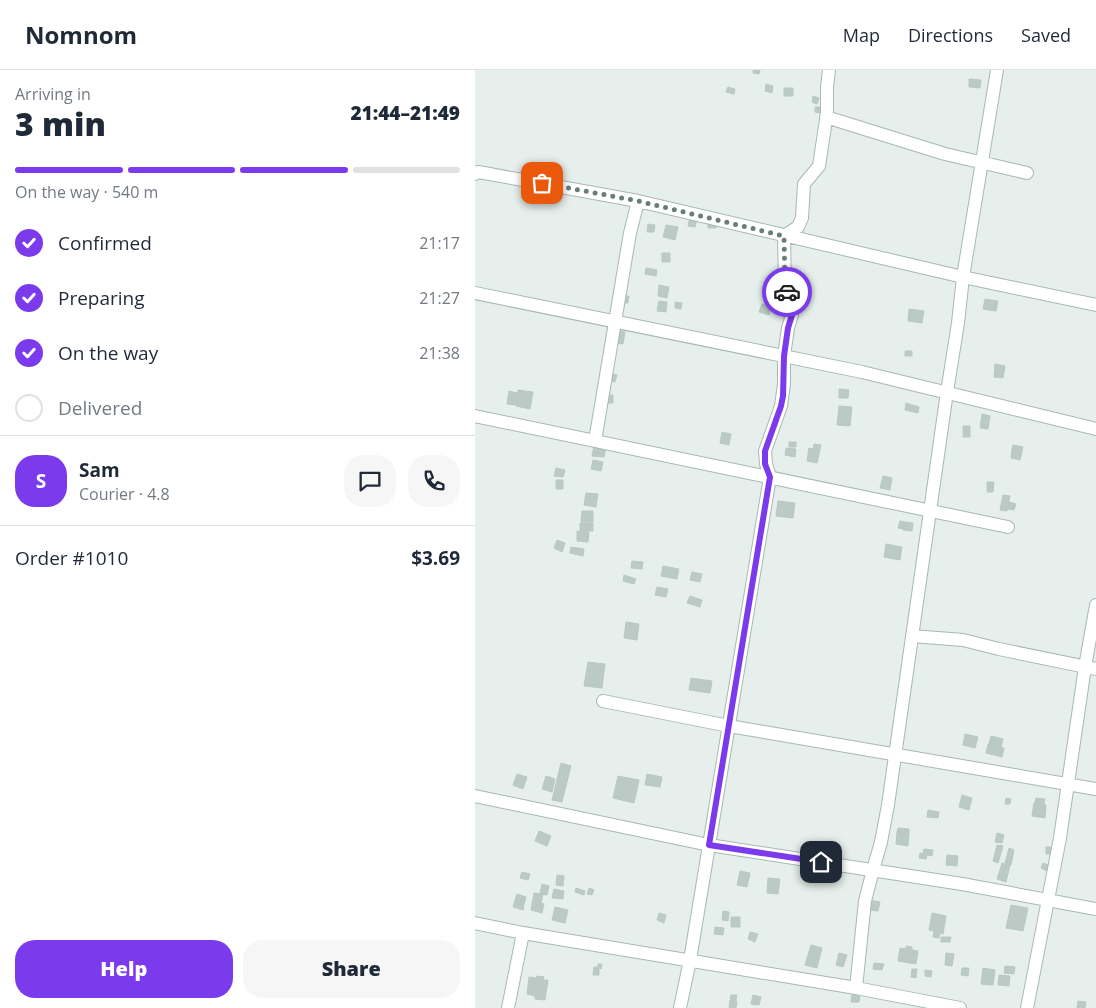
<!DOCTYPE html>
<html lang="en">
<head>
<meta charset="utf-8">
<style>
  body { margin:0; font-family:"Open Sans",sans-serif; background:#f6f6f7; color:#1f2937; height:100vh; display:flex; flex-direction:column; font-size:19px; white-space:nowrap }
  * { box-sizing:border-box; margin:0 }
  p { font-size:16px; color:#747a83 }
  .icon { flex:none; width:28px; height:28px; fill:none; stroke:currentColor; stroke-width:2; stroke-linecap:round; stroke-linejoin:round }
  .map { position:relative; flex:1; overflow:hidden }
  .panel { display:flex; flex-direction:column; background:#fff; width:475px }
  .panel>* { flex:none }
  .pin { position:absolute; display:grid; place-items:center; width:42px; height:42px; color:#fff; margin:-21px; border-radius:10px; box-shadow:0 2px 8px #0006 }
  .courier { position:absolute; display:grid; place-items:center; width:50px; height:50px; margin:-25px; border:4px solid #7c3aed; border-radius:50%; background:#fff; color:#222; box-shadow:0 1px 6px #0007 }
  .head em { font-style:normal; font-weight:800 }
  .head div { display:flex; flex-direction:column-reverse }
  .head { display:flex; align-items:center; justify-content:space-between; height:85px; padding:0 15px }
  h1 { font-size:32px; font-weight:800; line-height:38px }
  .bar { display:grid; grid-template-columns:repeat(4,1fr); gap:8px 5px; align-content:center; height:60px; padding:0 15px }
  .bar i { height:6px; border-radius:4px; background:#e0e1e3 }
  .bar .active { background:#7c3aed }
  .bar p { grid-column:span 4 }
  .line { display:flex; align-items:center; gap:12px; padding:0 15px; border-top:1px solid #e0e1e3 }
  .line div { flex:1 }
  .round { display:grid; place-items:center; flex:none; width:52px; height:52px; border-radius:20px; background:#f6f6f7 }
  ol { padding:0 15px; list-style:none }
  li { display:flex; align-items:center; gap:15px; height:55px }
  li p { margin-inline-start:auto }
  li .icon { padding:5px; border-radius:50%; background:#7c3aed; color:#fff; stroke-width:4 }
  li:last-child { color:#747a83 }
  li i { width:28px; height:28px; border:2px solid #e0e1e3; border-radius:50% }
  .cta { display:flex; gap:10px; margin-top:auto; padding:10px 15px }
  .cta a { flex:1; height:58px; border-radius:20px; background:#7c3aed; color:#fff; font-size:20px; font-weight:800; line-height:58px; text-align:center }
  .cta a+a { background:#f6f6f7; color:#1f2937 }
  header { display:flex; align-items:center; gap:30px; box-sizing:border-box; height:70px; padding:0 25px; background:#fff; border-bottom:1px solid #e0e1e3 }
  header strong { font-size:24px }
  nav { display:flex; gap:28px; margin-inline-start:auto; font-size:18px }
  main { display:flex; flex:1; min-height:0 }
  .map>svg:first-child { display:block }
  .building { fill:#bbcac4; stroke:#b8c9c2 }
  .lines { fill:none; stroke-linecap:round; stroke-linejoin:round }
  .minor-casing { stroke:#a8b8b2; stroke-width:14 }
  .minor { stroke:#fff; stroke-width:12 }
  .done { stroke:#687f78; stroke-width:5; stroke-dasharray:0 9 }
  .route { stroke:#7c3aed; stroke-width:6 }
</style>
</head>
<body>
<header>
<strong>Nomnom</strong>
<nav><a>Map</a><a>Directions</a><a>Saved</a></nav>
</header>
<main>
<section class="panel">
<div class="head"><div><h1>3 min</h1><p>Arriving in</p></div><em>21:44–21:49</em></div>
<div class="bar"><i class="active"></i><i class="active"></i><i class="active"></i><i></i><p>On the way · 540 m</p></div>
<ol>
<li><svg class="icon" aria-label="check" viewBox="0 0 24 24"><path d="M5 12l5 5 9-10"/></svg>Confirmed<p>21:17</p></li>
<li><svg class="icon" aria-label="check" viewBox="0 0 24 24"><path d="M5 12l5 5 9-10"/></svg>Preparing<p>21:27</p></li>
<li><svg class="icon" aria-label="check" viewBox="0 0 24 24"><path d="M5 12l5 5 9-10"/></svg>On the way<p>21:38</p></li>
<li><i></i>Delivered</li>
</ol>
<div class="line" style="height:90px"><b class="round" style="background:#7c3aed;color:#fff">S</b><div><b>Sam</b><p>Courier · 4.8</p></div><a class="round"><svg class="icon" aria-label="chat" viewBox="0 0 24 24"><path d="M4 5h16v11H9l-5 4z"/></svg></a><a class="round"><svg class="icon" aria-label="phone" viewBox="0 0 24 24"><path d="M5 4h4l2 5-3 2q2 4 5 5l2-3 5 2v4C11 20 4 13 5 4z"/></svg></a></div>
<div class="line" style="height:65px"><div>Order #1010</div><b>$3.69</b></div>
<div class="cta"><a>Help</a><a>Share</a></div>
</section>
<div class="map">
<svg width="621" height="938" viewBox="0 0 621 938">
  <rect width="100%" height="100%" fill="#e6efeb"/>
  <path class="building" d="M278 0H285L284 4 278 3Z
    M494 9 506 10 505 18 494 17Z
    M291 14 298 16 297 23 290 21Z
    M253 17 260 19 259 24 251 22Z
    M309 18H318V26H309Z
    M338 26 344 28 342 34 337 32Z
    M340 37H345V43L340 42Z
    M215 147 222 149 220 157 213 156Z
    M233 151H241V158H233Z
    M173 154 180 155 179 162H172Z
    M191 155 203 157 200 170 188 167Z
    M187 183H195V192H187Z
    M171 198 182 200 181 206 170 204Z
    M184 215 194 217 192 228 183 226Z
    M149 226H154L153 233H148Z
    M510 229 523 231 521 241 508 239Z
    M184 231 192 232 191 242 182 241Z
    M200 232 207 233 206 239 200 238Z
    M287 234 297 235 294 245 284 242Z
    M434 239 449 241 447 253 433 251Z
    M142 260 150 262 148 274 140 273Z
    M430 281H437V286H430Z
    M520 294 530 296 528 308 519 307Z
    M136 303 142 305 140 312 134 311Z
    M364 319 374 320 373 328H364Z
    M43 320 58 322 55 339 41 336Z
    M34 321 42 323 40 335 32 334Z
    M131 325H138V333H131Z
    M431 333 444 337 443 343 430 340Z
    M364 336 377 337 375 356 362 355Z
    M507 344 515 346 513 359 505 358Z
    M488 356H495V367H488Z
    M247 362 256 364 254 375 245 373Z
    M314 372H321V377H314Z
    M339 374 346 375 342 393 332 391 334 378 338 379Z
    M538 375 548 377 547 381 537 379Z
    M119 376 131 377 129 387 117 386Z
    M311 378 321 379 320 387 310 385Z
    M537 379 547 381 545 390 536 388Z
    M118 390 128 392 126 401 116 399Z
    M81 398 90 400 88 407 79 406Z
    M408 406 417 408 415 420 405 418Z
    M81 410H88V419H81Z
    M512 412H519L518 422H512Z
    M111 423 123 424 121 437 109 435Z
    M528 425 535 426 532 441 525 440Z
    M303 431 320 433 318 448 301 446Z
    M534 432 541 434 539 440 533 439Z
    M107 441H118V452H106Z
    M425 451 430 452 428 459 423 458Z
    M430 452 438 453 437 461 428 460Z
    M105 453H118V461H105Z
    M102 461 114 462 113 472 102 471Z
    M82 470 90 473 87 482 79 478Z
    M411 474 427 477 425 490 409 487Z
    M96 477 109 479 108 486 95 483Z
    M157 491 168 492 167 499 156 498Z
    M188 496 204 499 202 509 186 506Z
    M217 502 227 504 225 512 215 510Z
    M149 505 161 509 159 514 148 511Z
    M182 517 193 519 191 527 180 525Z
    M215 526 227 530 225 537 212 533Z
    M151 552 164 554 162 570 149 568Z
    M113 592 130 594 127 618 109 616Z
    M216 608 237 611 235 623 214 620Z
    M490 664 503 667 500 678 488 675Z
    M516 666 528 669 526 677 514 674Z
    M513 674 529 678 527 687 511 683Z
    M86 693 96 696 87 732 77 730Z
    M42 704 52 707 48 719 38 715Z
    M172 704 187 707 185 717 170 715Z
    M71 706 80 709 77 722 67 719Z
    M143 706 164 710 159 733 138 728Z
    M487 725 497 728 494 740 484 737Z
    M531 728 536 729 535 734H530Z
    M561 728 570 729 569 734 560 733Z
    M559 733 571 735 570 748 557 746Z
    M453 740 464 742 463 748 452 747Z
    M423 758 434 759V763L422 762Z
    M64 761 76 766 72 776 60 771Z
    M422 762 434 763 433 776 421 774Z
    M522 763 529 765 527 773 520 772Z
    M522 775 528 776 523 793 518 791Z
    M571 777H577V784H571Z
    M534 778 539 780 536 795 530 793Z
    M449 779 458 780 457 786 452 785 451 789 444 788 445 783 448 784Z
    M472 785 483 786 482 796 471 795Z
    M527 793 535 795 531 812 522 809Z
    M568 793 574 795 572 801 566 798Z
    M265 801 275 803 272 817 262 815Z
    M47 802 55 804 53 810 45 808Z
    M82 805 89 806 88 816 81 815Z
    M293 808 305 809 303 824 292 823Z
    M67 814 74 816 72 825 65 824Z
    M101 818 110 821 109 825 100 822Z
    M114 818 119 820 117 825 112 824Z
    M79 819 89 821 88 829 77 828Z
    M59 823 68 824 66 833 69 834 67 843 56 840Z
    M42 824 51 827 49 835 47 836 49 837 48 840 38 837Z
    M394 830 405 832 403 841 393 840Z
    M536 835 553 838 548 861 531 858Z
    M80 837 93 840 90 853 77 850Z
    M248 841 254 842 253 851 247 850Z
    M184 843 191 845 189 853 182 850Z
    M457 843 471 846 468 864 465 863 464 868 458 867 459 861 454 860Z
    M256 847H265V857H256Z
    M240 857 249 858 248 865 239 864Z
    M275 862 283 864 280 872 273 869Z
    M466 867H476L475 872H466Z
    M336 875 347 878 342 898 330 895Z
    M431 876 437 877V880L443 881 441 894 423 891 425 878 431 879Z
    M364 883 372 885 368 897 361 895Z
    M471 883 479 884 477 896 470 895Z
    M399 893 409 894 407 900 398 899Z
    M123 894H127L126 899 124 898V905H118L119 897H123Z
    M530 896 540 897 539 904 529 903Z
    M487 898H494L493 906 486 905Z
    M508 898 520 900 518 915 506 914Z
    M437 899H442L441 908 436 907Z
    M450 900 457 901 456 907 450 906Z
    M524 905 535 906 534 916 523 915Z
    M62 906 69 907 68 910H73L70 930 60 929V926L52 924 54 907 61 908Z
    M256 925H262L261 930 255 929Z
    M278 925 286 927 284 935 276 934Z
    M377 925 385 926 384 932H376Z
    M255 930 262 931 261 938H254Z
    M603 931 611 932 610 938H602Z"/>
  <g class="lines">
    <defs>
      <path id="minor" d="M351 47 470 84 552 103
        M0 104 3 102 9 103 163 131 488 207 621 235
        M0 223 387 302 621 359
        M0 346 533 457
        M120 371 155 163 163 131
        M437 566 488 570 524 579 621 599
        M128 631 254 656 621 719
        M0 726 234 775 487 814 621 839
        M0 853 48 863 381 918 485 938
        M381 918 390 831 398 800 406 772 413 735 472 322 483 253 488 207 522 0
        M33 938 48 863
        M205 938 215 890 295 407 291 394 290 381 306 336 309 314V286L313 258 317 245 310 214 309 166 323 157 327 148 329 114 344 96 352 43V17L354 0
        M552 938 585 768 610 597 621 535"/>
    </defs>
    <use href="#minor" class="minor-casing"/>
    <use href="#minor" class="minor"/>
  </g>
  <g class="lines">
    <path class="done" d="M67 113 163 131 309 166 310 214 312 222"/>
    <path class="route" d="M312 222 317 245 313 258 309 286 308 326 306 336 290 381V394L295 407 234 775 346 792"/>
  </g>
</svg>
<div class="pin" style="left:67px;top:113px;background:#ea580c"><svg class="icon" aria-label="bag" viewBox="0 0 24 24"><path d="M5 8h14l-1 12H6zM9 8a3 3 0 0 1 6 0"/></svg></div>
<div class="pin" style="left:346px;top:792px;background:#1f2937"><svg class="icon" aria-label="home" viewBox="0 0 24 24"><path d="M3 11l9-7 9 7M6 9v11h12V9"/></svg></div>
<div class="courier" style="left:312px;top:222px"><svg class="icon" aria-label="car" viewBox="0 0 24 24"><path d="M5 17H2v-5l4-1 3-4h7l3 4 3 1v5h-3M9 17h6M6 11h13"/><circle cx="7" cy="17" r="2"/><circle cx="17" cy="17" r="2"/></svg></div>
</div>
</main>
</body>
</html>
